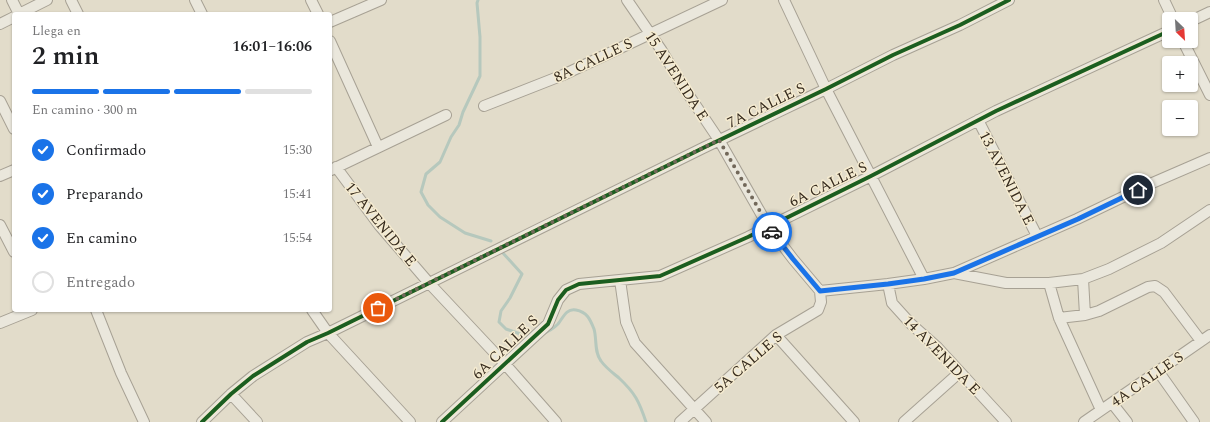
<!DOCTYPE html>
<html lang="es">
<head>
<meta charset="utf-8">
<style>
  body { margin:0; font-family:Spectral,serif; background:#f6f6f6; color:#202124; height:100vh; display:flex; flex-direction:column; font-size:15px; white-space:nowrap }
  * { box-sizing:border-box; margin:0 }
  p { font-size:13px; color:#757577 }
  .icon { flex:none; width:22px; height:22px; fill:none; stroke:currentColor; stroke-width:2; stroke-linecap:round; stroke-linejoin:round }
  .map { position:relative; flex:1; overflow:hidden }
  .details { position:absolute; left:12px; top:12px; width:320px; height:300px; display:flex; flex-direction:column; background:#fff; border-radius:4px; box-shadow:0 1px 3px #0004 }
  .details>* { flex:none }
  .needle { width:26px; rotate:155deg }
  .buttons { position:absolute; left:1162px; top:12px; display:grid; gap:8px }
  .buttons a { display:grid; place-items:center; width:36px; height:36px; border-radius:4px; background:#fff; box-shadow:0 1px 3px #0004; font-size:20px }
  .pin { position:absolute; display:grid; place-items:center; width:34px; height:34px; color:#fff; margin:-17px; border:2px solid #fff; border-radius:50%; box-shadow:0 1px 4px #0007 }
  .courier { position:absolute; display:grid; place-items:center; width:40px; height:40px; margin:-20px; border:3px solid #1a73e8; border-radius:50%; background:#fff; color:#222; box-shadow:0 1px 5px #0007 }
  .headline em { font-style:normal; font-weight:600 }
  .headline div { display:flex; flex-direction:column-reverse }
  .headline { display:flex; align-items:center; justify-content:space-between; height:68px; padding:0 20px }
  h1 { font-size:26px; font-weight:600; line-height:30px }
  .bar { display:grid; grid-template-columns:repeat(4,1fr); gap:6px 4px; align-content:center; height:48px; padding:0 20px }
  .bar i { height:5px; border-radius:3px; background:#e0e0e0 }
  .bar .on { background:#1a73e8 }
  .bar p { grid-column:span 4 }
  ol { padding:0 20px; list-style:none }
  li { display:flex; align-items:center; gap:12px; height:44px }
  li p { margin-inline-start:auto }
  li .icon { padding:4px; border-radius:50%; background:#1a73e8; color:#fff; stroke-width:4 }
  li:last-child { color:#757577 }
  li i { width:22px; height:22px; border:2px solid #e0e0e0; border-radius:50% }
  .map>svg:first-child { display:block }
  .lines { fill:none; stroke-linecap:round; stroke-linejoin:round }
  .stream { stroke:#b6c8bd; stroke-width:3 }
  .street-casing { stroke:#a7a194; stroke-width:12 }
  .street { stroke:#eae7dc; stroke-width:10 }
  .cycleway-casing { stroke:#f5ebd0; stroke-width:6 }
  .cycleway { stroke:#1b5e20; stroke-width:4 }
  .done { stroke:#72685a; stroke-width:4; stroke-dasharray:0 7.2 }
  .route { stroke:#1a73e8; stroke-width:5 }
  .labels { text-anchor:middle; stroke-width:3; stroke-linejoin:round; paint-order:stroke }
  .street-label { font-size:15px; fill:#352a1d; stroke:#f5ebd0 }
</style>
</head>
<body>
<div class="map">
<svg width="1210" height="422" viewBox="0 0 1210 422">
  <rect width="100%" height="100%" fill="#e2dcca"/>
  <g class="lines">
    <path class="stream" d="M478 0 477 3 480 37V76L463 112 459 125 451 137 440 162 426 174 421 192 428 205 440 217 465 233 491 241
      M502 252 522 274 510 298 501 311 499 322 506 329 526 336
      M542 334C548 332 554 328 558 324 563 318 566 308 576 310 587 312 590 319 594 329 597 339 594 352 601 361 606 368 613 373 619 378 635 393 639 401 646 422"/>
    <defs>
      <path id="street" d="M12 0 19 14
        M71 0 78 14
        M195 0 202 14
        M311 0 318 14
        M627 0 662 51 682 85 719 140 768 226 793 259 820 291
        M784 0 826 89 924 279
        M1164 0 1173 19
        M19 14 47 0
        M1191 21 1210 12
        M330 22 381 0
        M0 24 14 17
        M330 41 378 147
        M1183 41 1210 95
        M0 101 14 129
        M484 106 563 75 722 0
        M978 120 1037 236
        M336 167 379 225 429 283 505 364 556 422
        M331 170 446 115
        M0 176 14 170
        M0 225 14 252
        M954 273 1006 283H1049L1083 279 1109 269 1161 243 1210 210
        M1083 279 1085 315
        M620 280 626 322 635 343 706 422
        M1049 283 1059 318 1101 410
        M888 284 892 303 911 324 937 347 1006 422
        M820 291 888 284 924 279 954 273 1077 219 1150 184 1210 158
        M96 310 121 373 144 422
        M312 310 328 333 410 422
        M1059 318 1085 315 1099 311 1148 287 1155 286 1164 292 1201 341
        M0 323 32 310
        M776 335 854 422
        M1158 371 1194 422
        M231 394 257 422
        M1112 403 1127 422
        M202 422 231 394 253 376 307 342 328 333 703 148 826 89 893 55 960 25 1009 0
        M442 422 548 324 558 300 566 290 579 284 660 276 748 237 871 176 996 111 1169 31
        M680 422 776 335 818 310 821 302 820 291
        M904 422 960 372
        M1084 422 1158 371 1210 335"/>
    </defs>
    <use href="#street" class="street-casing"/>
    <use href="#street" class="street"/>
    <defs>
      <path id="cycleway" d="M202 422 231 394 253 376 307 342 328 333 703 148 826 89 893 55 960 25 1009 0
        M442 422 548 324 558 300 566 290 579 284 660 276 748 237 871 176 996 111 1169 31"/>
    </defs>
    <use href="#cycleway" class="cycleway-casing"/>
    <use href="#cycleway" class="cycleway"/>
  </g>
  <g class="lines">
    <path class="done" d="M378 308 719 140 772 232"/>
    <path class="route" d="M772 232 793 259 820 291 888 284 924 279 954 273 1078 219 1138 190"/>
  </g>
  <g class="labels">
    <g class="street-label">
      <text transform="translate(593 60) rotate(-25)" y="5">8A CALLE S</text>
      <text transform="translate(677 76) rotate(57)" y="5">15 AVENIDA E</text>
      <text transform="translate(766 105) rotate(-26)" y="5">7A CALLE S</text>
      <text transform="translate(1007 178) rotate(63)" y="5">13 AVENIDA E</text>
      <text transform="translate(828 184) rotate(-26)" y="5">6A CALLE S</text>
      <text transform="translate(381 224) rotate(51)" y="5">17 AVENIDA E</text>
      <text transform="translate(505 347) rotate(-44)" y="5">6A CALLE S</text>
      <text transform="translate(942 355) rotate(46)" y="5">14 AVENIDA E</text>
      <text transform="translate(748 362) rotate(-41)" y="5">5A CALLE S</text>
      <text transform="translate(1147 379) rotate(-35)" y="5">4A CALLE S</text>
    </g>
  </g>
</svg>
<div class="buttons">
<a><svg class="needle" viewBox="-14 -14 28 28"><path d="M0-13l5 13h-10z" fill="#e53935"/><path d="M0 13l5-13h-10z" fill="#757577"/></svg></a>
<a>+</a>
<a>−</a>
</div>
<div class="pin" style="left:378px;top:308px;background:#ea580c"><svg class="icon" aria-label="bag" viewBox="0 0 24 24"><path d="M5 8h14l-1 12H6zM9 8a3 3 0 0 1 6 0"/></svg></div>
<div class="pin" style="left:1138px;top:190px;background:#1f2937"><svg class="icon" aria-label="home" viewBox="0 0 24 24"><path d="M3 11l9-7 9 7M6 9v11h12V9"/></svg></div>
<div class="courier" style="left:772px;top:232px"><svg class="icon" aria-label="car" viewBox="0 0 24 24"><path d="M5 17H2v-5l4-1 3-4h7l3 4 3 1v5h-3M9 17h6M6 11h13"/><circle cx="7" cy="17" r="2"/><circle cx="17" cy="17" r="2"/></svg></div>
<section class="details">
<div class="headline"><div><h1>2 min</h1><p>Llega en</p></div><em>16:01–16:06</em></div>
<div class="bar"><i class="on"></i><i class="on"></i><i class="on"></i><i></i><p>En camino · 300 m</p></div>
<ol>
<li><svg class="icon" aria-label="check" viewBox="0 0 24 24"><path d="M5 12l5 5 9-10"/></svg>Confirmado<p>15:30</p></li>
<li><svg class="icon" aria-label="check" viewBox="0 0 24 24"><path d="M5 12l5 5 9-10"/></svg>Preparando<p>15:41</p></li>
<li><svg class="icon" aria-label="check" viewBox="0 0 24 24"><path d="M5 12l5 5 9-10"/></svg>En camino<p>15:54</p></li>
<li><i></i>Entregado</li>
</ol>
</section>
</div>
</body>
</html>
